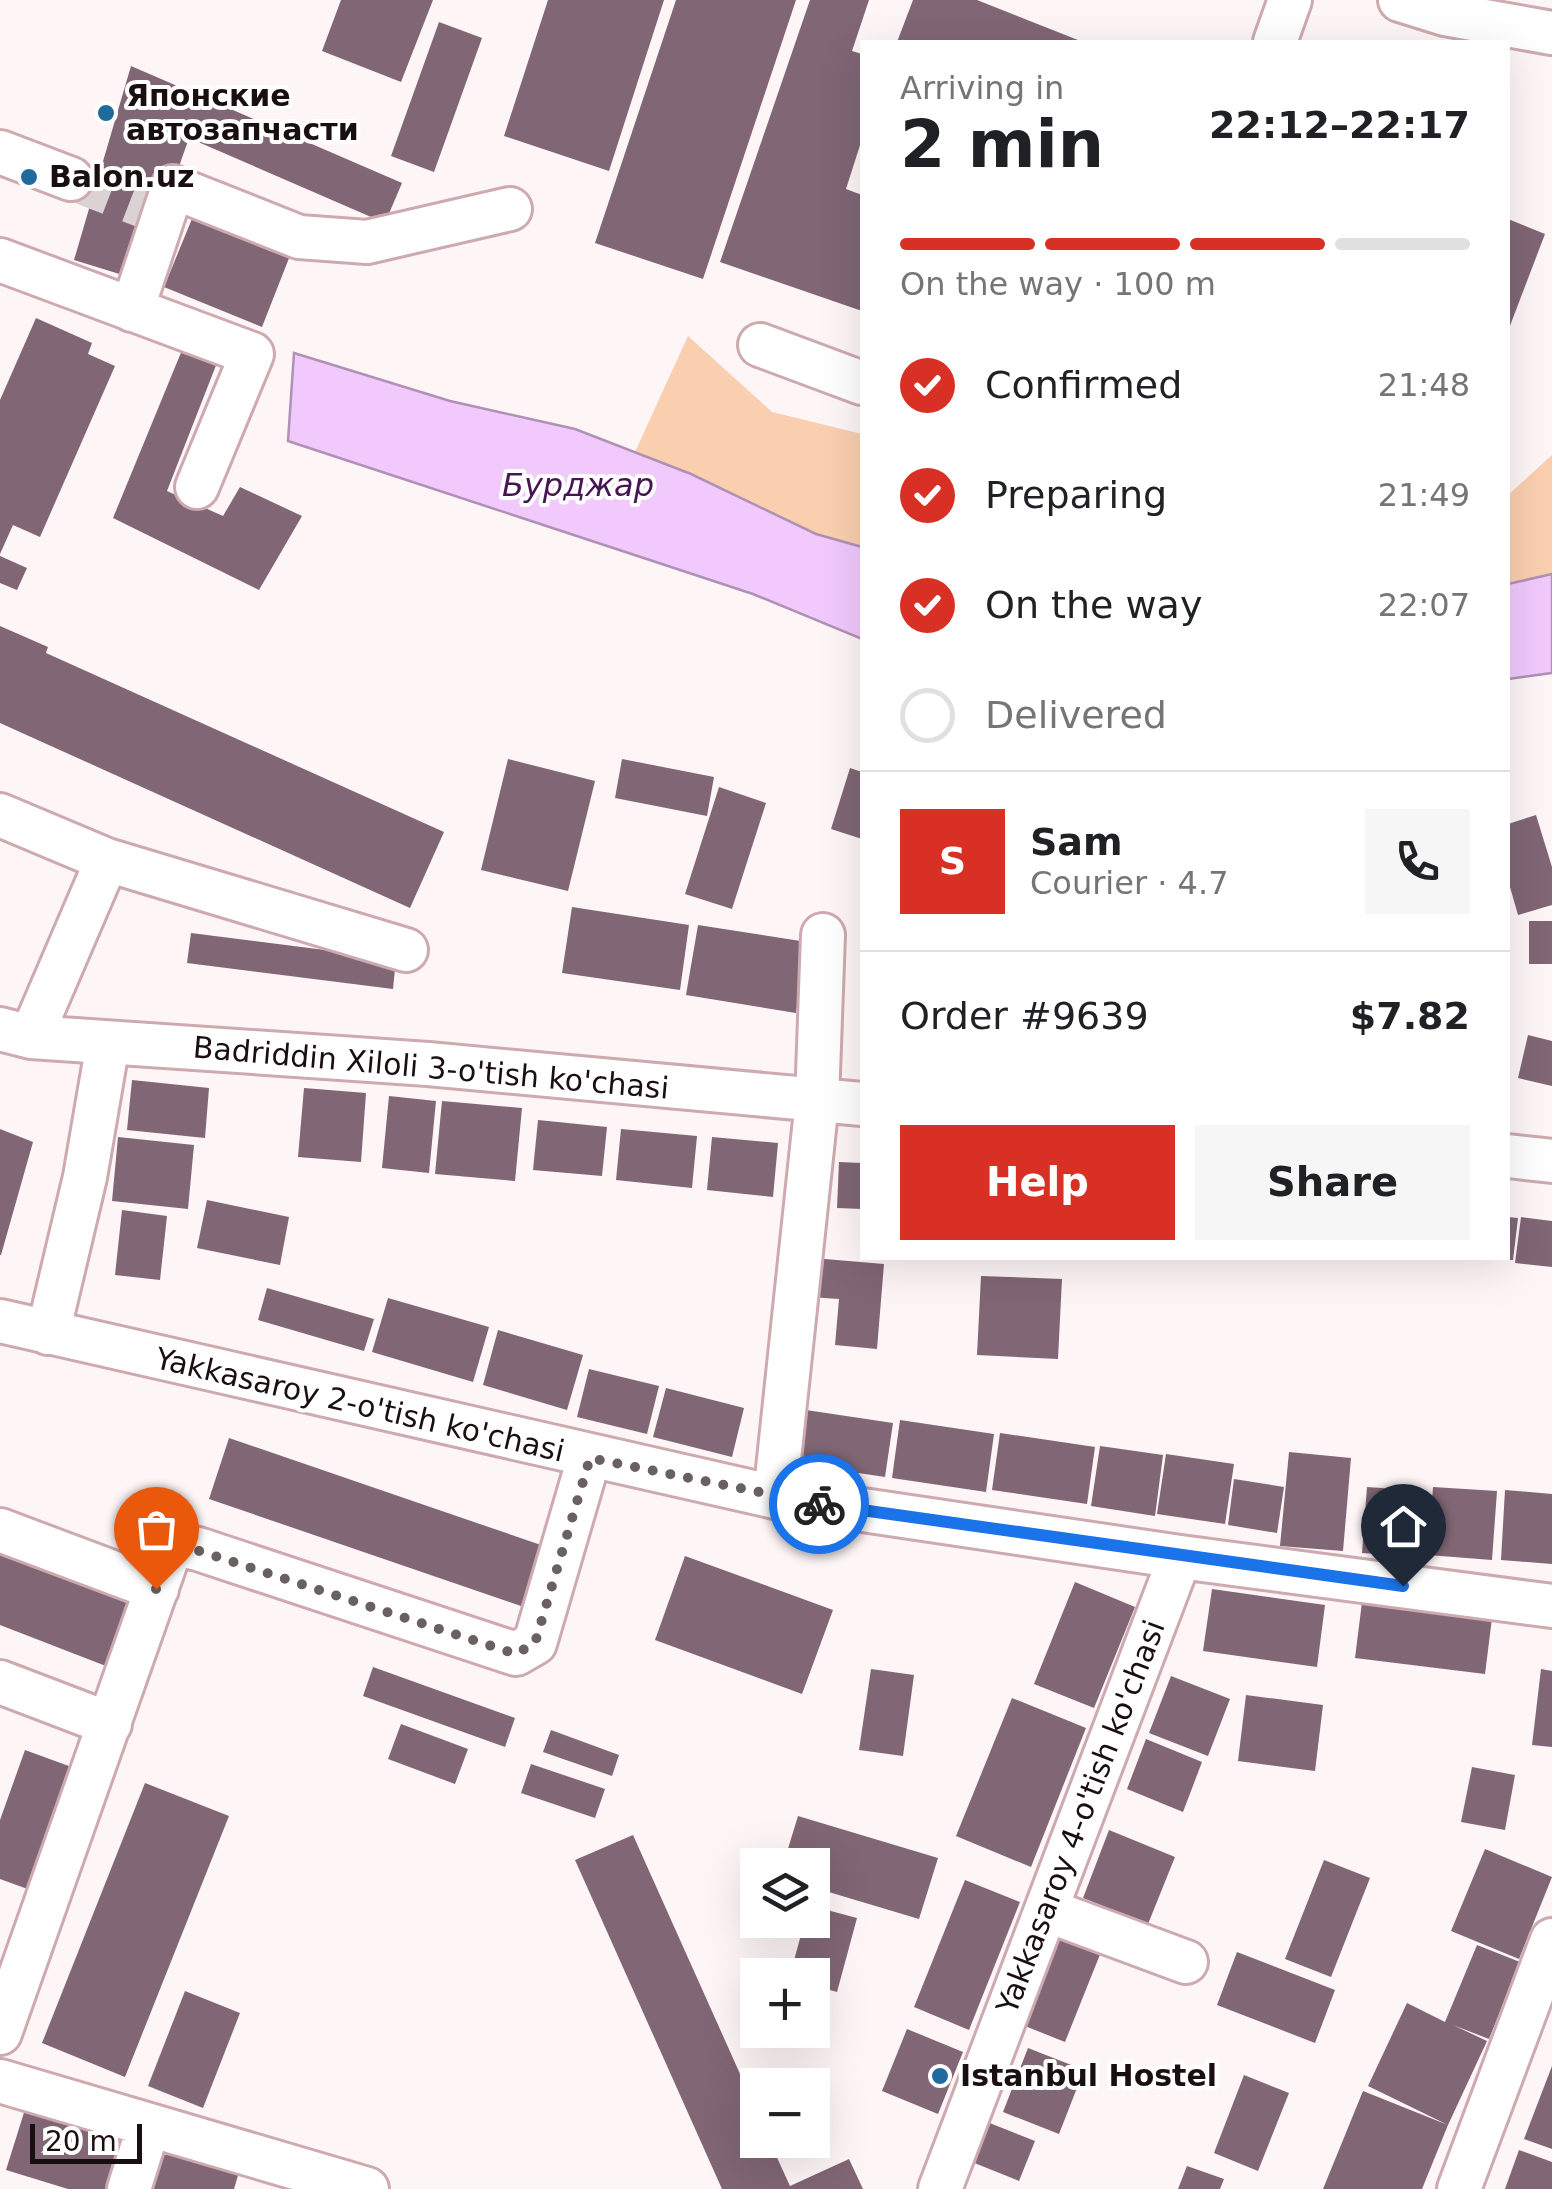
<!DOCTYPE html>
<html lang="en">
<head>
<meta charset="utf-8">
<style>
  body { margin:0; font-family:"DejaVu Sans",sans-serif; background:#f6f6f6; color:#202124; height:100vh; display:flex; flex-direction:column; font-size:38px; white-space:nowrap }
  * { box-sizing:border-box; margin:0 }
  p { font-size:32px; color:#757577 }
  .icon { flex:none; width:55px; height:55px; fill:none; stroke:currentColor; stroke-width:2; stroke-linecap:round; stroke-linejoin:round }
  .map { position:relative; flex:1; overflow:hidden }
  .side { position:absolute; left:860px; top:40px; width:650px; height:1220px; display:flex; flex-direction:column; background:#fff; border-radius:0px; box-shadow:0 10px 40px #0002 }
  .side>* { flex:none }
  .controls { position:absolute; left:740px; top:1848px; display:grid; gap:20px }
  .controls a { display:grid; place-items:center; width:90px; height:90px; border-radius:0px; background:#fff; box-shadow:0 10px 40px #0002; font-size:50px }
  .scale { position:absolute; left:30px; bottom:25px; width:112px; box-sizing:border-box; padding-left:10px; border:5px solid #1a0f10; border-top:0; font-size:28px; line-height:35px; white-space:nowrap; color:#1a0f10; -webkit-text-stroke:8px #fff; paint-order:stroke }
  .pin { position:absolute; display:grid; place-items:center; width:85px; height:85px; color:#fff; margin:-102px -42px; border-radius:50% 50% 50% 0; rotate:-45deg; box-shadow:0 0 10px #0007 }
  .pin .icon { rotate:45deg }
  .courier { position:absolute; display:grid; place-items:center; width:100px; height:100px; margin:-50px; border:8px solid #1a73e8; border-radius:50%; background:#fff; color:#222; box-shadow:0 2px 12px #0007 }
  .headline em { font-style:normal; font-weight:800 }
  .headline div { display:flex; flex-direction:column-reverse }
  .headline { display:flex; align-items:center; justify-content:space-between; height:170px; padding:0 40px }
  h1 { font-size:65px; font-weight:800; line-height:75px }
  .bar { display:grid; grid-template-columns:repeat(4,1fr); gap:15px 10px; align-content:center; height:120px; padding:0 40px }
  .bar i { height:12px; border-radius:8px; background:#e0e0e0 }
  .bar .selected { background:#d93025 }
  .bar p { grid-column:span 4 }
  .line { display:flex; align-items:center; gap:25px; padding:0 40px; border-top:2px solid #e0e0e0 }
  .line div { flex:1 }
  .round { display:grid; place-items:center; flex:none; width:105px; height:105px; border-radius:0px; background:#f6f6f6 }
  ol { padding:0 40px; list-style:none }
  li { display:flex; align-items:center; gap:30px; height:110px }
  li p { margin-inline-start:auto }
  li .icon { padding:10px; border-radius:50%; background:#d93025; color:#fff; stroke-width:4 }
  li:last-child { color:#757577 }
  li i { width:55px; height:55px; border:5px solid #e0e0e0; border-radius:50% }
  .button { display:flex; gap:20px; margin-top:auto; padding:20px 40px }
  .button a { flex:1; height:115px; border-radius:0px; background:#d93025; color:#fff; font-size:40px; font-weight:800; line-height:115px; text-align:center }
  .button a+a { background:#f6f6f6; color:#202124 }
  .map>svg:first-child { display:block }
  .green { fill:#f9cfaf }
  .water { fill:#f1c9fd; stroke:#b091b6; stroke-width:2.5 }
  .building { fill:#816675 }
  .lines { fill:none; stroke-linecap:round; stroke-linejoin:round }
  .minor-tunnel { stroke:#dbd2d4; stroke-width:42; stroke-dasharray:42 21; stroke-linecap:butt }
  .minor-casing { stroke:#cdaaaf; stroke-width:48 }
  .minor { stroke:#fff; stroke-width:42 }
  .done { stroke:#696060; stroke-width:10; stroke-dasharray:0 18 }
  .route { stroke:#1a73e8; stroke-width:12 }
  .poi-dot { fill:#1f6b9e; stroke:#fff; stroke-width:4 }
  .labels { text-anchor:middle; stroke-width:8; stroke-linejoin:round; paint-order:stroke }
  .poi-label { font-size:30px; font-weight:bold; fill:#1a0f10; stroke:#fff; text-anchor:start }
  .street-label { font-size:30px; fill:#1a0f10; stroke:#fff }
  .water-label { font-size:32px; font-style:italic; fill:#461653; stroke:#fff }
</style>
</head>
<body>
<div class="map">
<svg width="1552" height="2189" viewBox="0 0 1552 2189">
  <rect width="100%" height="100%" fill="#fdf5f6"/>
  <path class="green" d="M688 336 772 412 862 434V547L816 534 635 452Z
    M1552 455V574L1508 584V495Z"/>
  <path class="water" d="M294 353 450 401 575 429 691 474 816 534 862 547V639L753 594 288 441Z
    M1552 574V673L1508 679V584Z"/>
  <path class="building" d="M341 0H433L401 82 322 51Z
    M548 0H664L609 171 504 136Z
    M676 0H796L703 279 595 243Z
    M810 0H869L852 51 862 54V139L846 189 862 195V311L720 262Z
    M913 0H977L1083 42H897Z
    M439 22 482 38 434 172 391 156Z
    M131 66 402 183 385 223 189 138 139 280 74 260Z
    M196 209 293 248 262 327 164 287Z
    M1508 219 1545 234 1508 331Z
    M36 318 92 343 88 354 115 366 40 537 13 525 0 554V400Z
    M187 338 222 350 167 491 223 516 240 487 302 516 259 590 113 518Z
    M0 556 27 568 17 590 0 583Z
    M0 626 48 647 46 653 444 832 410 908 0 723Z
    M508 759 595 781 568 891 481 870Z
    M622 759 714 777 707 816 615 798Z
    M850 768 862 772V839L831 829Z
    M719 787 766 803 732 909 685 894Z
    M1536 815 1552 867V905L1518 915 1508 880V824Z
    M572 907 689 925 680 990 562 973Z
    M1529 921H1552V964H1529Z
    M698 925 807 942 796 1013 686 995Z
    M191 933 396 959 393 989 187 963Z
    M1528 1035 1552 1041V1086L1518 1078Z
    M132 1080 209 1088 205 1138 127 1130Z
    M304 1088 366 1093 361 1162 298 1157Z
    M389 1096 436 1101 429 1173 382 1168Z
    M442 1101 522 1108 515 1181 435 1174Z
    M538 1120 607 1127 602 1176 533 1170Z
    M0 1129 33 1142 1 1255H0Z
    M621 1129 697 1136 692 1188 616 1180Z
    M118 1137 194 1145 188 1209 112 1201Z
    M712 1137 778 1143 773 1197 707 1190Z
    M839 1162 862 1163V1209L837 1208Z
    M207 1200 289 1217 280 1265 197 1248Z
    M122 1210 167 1216 160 1280 115 1275Z
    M1508 1217 1518 1218 1513 1260H1508Z
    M1521 1217 1552 1221V1267L1515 1263Z
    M813 1258 884 1264 877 1349 835 1345 839 1299 810 1297Z
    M981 1276 1062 1279 1058 1359 977 1355Z
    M267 1288 374 1319 364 1351 258 1320Z
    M388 1298 489 1327 473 1382 372 1352Z
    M498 1330 583 1355 567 1410 483 1385Z
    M589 1369 659 1386 647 1434 577 1417Z
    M666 1388 744 1408 732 1457 653 1437Z
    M806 1410 893 1423 885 1477 798 1464Z
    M900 1420 994 1434 986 1492 892 1478Z
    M1000 1433 1095 1447 1087 1504 992 1490Z
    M229 1438 541 1545 521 1606 209 1499Z
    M1100 1446 1163 1455 1155 1516 1091 1506Z
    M1289 1452 1351 1458 1343 1551 1280 1546Z
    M1166 1454 1234 1464 1225 1524 1157 1514Z
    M1234 1479 1284 1487 1277 1533 1228 1525Z
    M1367 1487 1424 1491 1419 1557 1362 1553Z
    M1433 1487 1497 1491 1492 1560 1428 1555Z
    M1505 1490 1552 1494V1564L1501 1560Z
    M0 1553 135 1606 111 1668 0 1625Z
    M685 1556 833 1610 802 1694 655 1640Z
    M1075 1582 1135 1607 1094 1708 1034 1684Z
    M1212 1589 1325 1605 1317 1667 1203 1651Z
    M1363 1594 1493 1610 1485 1674 1355 1658Z
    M373 1667 515 1718 505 1747 363 1696Z
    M871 1669 914 1675 903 1756 859 1750Z
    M1541 1669 1552 1671V1747L1532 1745Z
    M1171 1676 1230 1699 1208 1756 1149 1733Z
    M1246 1695 1323 1705 1315 1771 1238 1761Z
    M1012 1698 1086 1728 1031 1867 956 1836Z
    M401 1724 468 1749 455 1784 388 1759Z
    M551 1730 619 1755 612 1776 543 1752Z
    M1146 1739 1202 1762 1183 1812 1127 1789Z
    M25 1750 88 1773 44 1895 0 1879V1820Z
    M531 1764 605 1789 595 1818 521 1793Z
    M1472 1767 1515 1775 1505 1830 1461 1822Z
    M145 1783 229 1816 125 2077 42 2043Z
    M798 1816 938 1858 919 1919 812 1887V1865H783Z
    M1109 1830 1175 1857 1148 1924 1083 1898Z
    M633 1835 758 2114V2140H769L790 2186 849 2159 863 2189H722L575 1860Z
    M1485 1849 1552 1877 1519 1959 1451 1931Z
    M1324 1860 1370 1878 1331 1977 1285 1959Z
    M965 1880 1020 1902 969 2030 914 2007Z
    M812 1906 857 1918 837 1992 812 1985V1975H790L805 1920H812Z
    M1057 1929 1103 1947 1065 2042 1020 2024Z
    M1477 1945 1520 1962 1489 2039 1453 2025 1487 2041 1448 2125 1368 2086 1407 2003 1445 2022Z
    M1237 1952 1335 1990 1315 2043 1217 2005Z
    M185 1991 240 2013 203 2108 148 2086Z
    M907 2029 963 2052 938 2114 882 2091Z
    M1028 2048 1084 2070 1059 2134 1003 2112Z
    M1552 2066V2149L1524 2139Z
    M1244 2075 1289 2093 1258 2171 1214 2153Z
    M1363 2091 1448 2125 1422 2189H1323Z
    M27 2103 125 2132 107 2189H68L6 2170Z
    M977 2118 1035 2141 1019 2181 962 2158Z
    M155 2146 239 2172 234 2189H141Z
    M1519 2150 1552 2162V2189H1505Z
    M1187 2166 1224 2179 1220 2189H1178Z"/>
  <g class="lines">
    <path class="minor-tunnel" d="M71 179 154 211"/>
    <defs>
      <path id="minor" d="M1400 0 1445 14 1552 33
        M1275 42 1290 0
        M0 152 71 179
        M0 260 252 354 197 487
        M132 310 173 187 299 237 367 242 510 209
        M760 345 862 383
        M0 815 107 860
        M0 1029 31 1037 428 1064 862 1104
        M31 1037 107 860 406 950
        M1508 1156 1552 1161
        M0 1321 775 1497 1180 1557 1552 1606
        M48 1333 85 1177 108 1043
        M775 1497 817 1101 823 935
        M0 1530 157 1589
        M0 1682 110 1724
        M1046 1910 1186 1962
        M0 2033 170 1550 184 1546 198 1549 516 1654 535 1643 589 1458
        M0 2081 367 2189
        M129 2189 149 2125
        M940 2189 1180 1557
        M1459 2189 1552 1940"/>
    </defs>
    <use href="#minor" class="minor-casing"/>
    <use href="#minor" class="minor"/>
  </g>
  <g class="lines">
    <path class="done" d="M156 1589 170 1550 184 1546 516 1654 535 1643 590 1458 819 1504"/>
    <path class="route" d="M819 1504 1403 1586"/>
  </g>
  <g class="poi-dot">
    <circle cx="106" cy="113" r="10"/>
    <circle cx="29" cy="177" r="10"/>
    <circle cx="940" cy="2076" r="10"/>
  </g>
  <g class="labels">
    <g class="poi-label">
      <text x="126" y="106">Японские<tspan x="126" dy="34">автозапчасти</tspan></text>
      <text x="49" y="187">Balon.uz</text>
      <text x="960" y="2086">Istanbul Hostel</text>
    </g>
    <g class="street-label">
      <text transform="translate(431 1068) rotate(5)" y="10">Badriddin Xiloli 3-o'tish ko'chasi</text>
      <text transform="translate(360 1405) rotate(13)" y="10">Yakkasaroy 2-o'tish ko'chasi</text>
      <text transform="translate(1081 1817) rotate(-69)" y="10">Yakkasaroy 4-o'tish ko'chasi</text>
    </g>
    <g class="water-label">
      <text x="578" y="496">Бурджар</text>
    </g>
  </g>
</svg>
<div class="controls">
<a><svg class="icon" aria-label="layers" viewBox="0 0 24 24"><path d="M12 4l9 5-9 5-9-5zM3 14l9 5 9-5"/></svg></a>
<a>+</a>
<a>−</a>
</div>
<div class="scale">20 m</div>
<div class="pin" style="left:156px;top:1589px;background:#ea580c"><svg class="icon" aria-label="bag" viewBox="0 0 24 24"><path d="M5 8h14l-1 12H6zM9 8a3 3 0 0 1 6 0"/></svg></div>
<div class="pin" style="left:1403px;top:1586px;background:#1f2937"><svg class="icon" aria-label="home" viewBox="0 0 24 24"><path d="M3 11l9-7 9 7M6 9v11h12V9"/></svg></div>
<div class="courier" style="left:819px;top:1504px"><svg class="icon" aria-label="bike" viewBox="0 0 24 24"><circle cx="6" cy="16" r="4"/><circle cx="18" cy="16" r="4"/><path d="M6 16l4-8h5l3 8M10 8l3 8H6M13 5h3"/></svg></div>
<section class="side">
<div class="headline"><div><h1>2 min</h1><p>Arriving in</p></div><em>22:12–22:17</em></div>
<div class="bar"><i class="selected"></i><i class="selected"></i><i class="selected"></i><i></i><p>On the way · 100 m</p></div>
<ol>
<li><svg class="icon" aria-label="check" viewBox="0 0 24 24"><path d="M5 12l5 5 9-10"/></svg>Confirmed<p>21:48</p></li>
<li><svg class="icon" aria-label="check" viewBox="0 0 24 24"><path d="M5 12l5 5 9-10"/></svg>Preparing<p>21:49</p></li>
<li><svg class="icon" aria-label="check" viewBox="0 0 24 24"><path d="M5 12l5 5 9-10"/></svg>On the way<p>22:07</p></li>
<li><i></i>Delivered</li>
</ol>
<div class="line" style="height:180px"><b class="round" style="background:#d93025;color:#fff">S</b><div><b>Sam</b><p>Courier · 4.7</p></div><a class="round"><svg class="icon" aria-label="phone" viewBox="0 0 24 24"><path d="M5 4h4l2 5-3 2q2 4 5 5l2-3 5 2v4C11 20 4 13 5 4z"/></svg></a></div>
<div class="line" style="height:130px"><div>Order #9639</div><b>$7.82</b></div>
<div class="button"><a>Help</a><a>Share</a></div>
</section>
</div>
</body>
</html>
